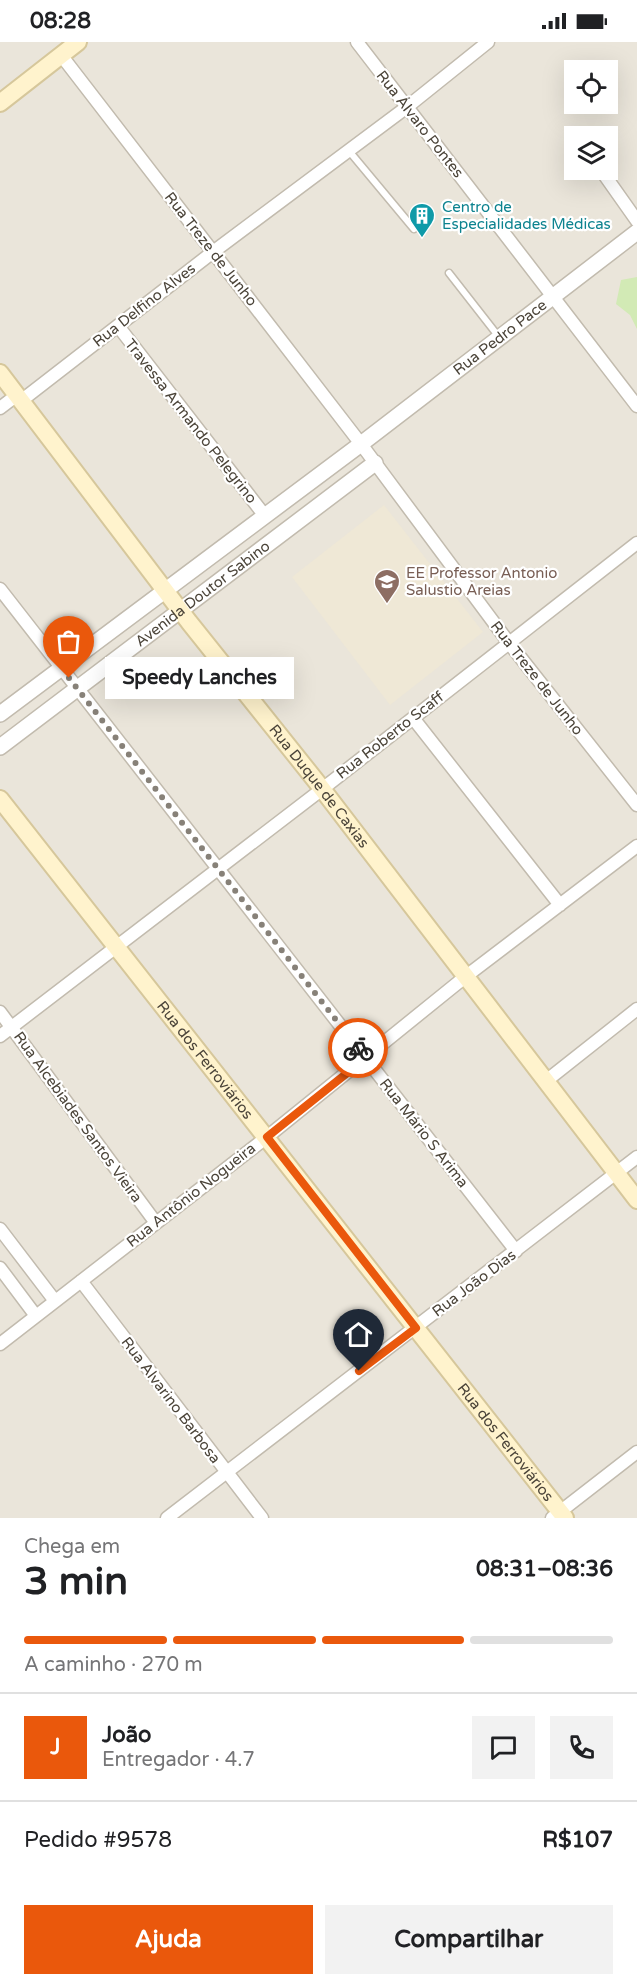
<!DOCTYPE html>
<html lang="pt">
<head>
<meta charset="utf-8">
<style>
  body { margin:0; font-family:"Varela Round",sans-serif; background:#f2f2f2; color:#202124; height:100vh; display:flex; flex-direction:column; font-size:22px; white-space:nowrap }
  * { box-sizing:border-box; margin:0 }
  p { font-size:20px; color:#757577 }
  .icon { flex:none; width:33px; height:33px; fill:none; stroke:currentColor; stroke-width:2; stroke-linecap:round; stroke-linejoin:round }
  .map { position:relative; height:1476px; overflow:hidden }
  .sheet { display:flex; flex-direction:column; background:#fff; flex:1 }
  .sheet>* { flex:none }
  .fabs { position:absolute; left:564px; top:18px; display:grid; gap:12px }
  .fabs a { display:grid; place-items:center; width:54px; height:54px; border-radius:0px; background:#fff; box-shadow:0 6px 24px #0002; font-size:30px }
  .pin { position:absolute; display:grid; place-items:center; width:51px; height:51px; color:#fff; margin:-62px -26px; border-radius:50% 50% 50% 0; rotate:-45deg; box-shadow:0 0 6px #0007 }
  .pin .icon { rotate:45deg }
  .courier { position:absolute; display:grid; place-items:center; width:60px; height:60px; margin:-30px; border:4px solid #ea580c; border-radius:50%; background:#fff; color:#222; box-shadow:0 2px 8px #0007 }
  .bubble { position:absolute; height:42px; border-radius:0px; background:#fff; box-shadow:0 6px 24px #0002; font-size:20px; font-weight:700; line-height:42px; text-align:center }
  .summary em { font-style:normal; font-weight:700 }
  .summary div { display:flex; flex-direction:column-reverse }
  .summary { display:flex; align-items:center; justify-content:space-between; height:102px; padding:0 24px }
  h1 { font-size:39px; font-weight:700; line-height:45px }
  .bar { display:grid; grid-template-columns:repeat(4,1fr); gap:9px 6px; align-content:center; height:72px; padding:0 24px }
  .bar i { height:8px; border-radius:4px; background:#e0e0e0 }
  .bar .on { background:#ea580c }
  .bar p { grid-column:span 4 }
  .line { display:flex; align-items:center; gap:15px; padding:0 24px; border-top:2px solid #e0e0e0 }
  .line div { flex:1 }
  .round { display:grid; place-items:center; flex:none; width:63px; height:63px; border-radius:0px; background:#f2f2f2 }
  .action { display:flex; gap:12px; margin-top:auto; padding:12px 24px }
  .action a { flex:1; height:69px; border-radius:0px; background:#ea580c; color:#fff; font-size:24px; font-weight:700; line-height:69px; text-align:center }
  .action a+a { background:#f2f2f2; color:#202124 }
  .status { display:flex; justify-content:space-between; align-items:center; height:42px; padding:0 30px; background:#fff; direction:ltr }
  .status svg { height:16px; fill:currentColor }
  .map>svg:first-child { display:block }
  .residential { fill:#eae5da; fill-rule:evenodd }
  .education { fill:#efe8d6 }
  .green { fill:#d2eab5 }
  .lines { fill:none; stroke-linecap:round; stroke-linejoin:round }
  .service-casing { stroke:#c2bbae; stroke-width:9 }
  .minor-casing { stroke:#c2bbae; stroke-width:15 }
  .tertiary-casing { stroke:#c2bbae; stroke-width:18 }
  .secondary-casing { stroke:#d6c79b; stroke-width:20 }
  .service { stroke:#fff; stroke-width:6 }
  .minor { stroke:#fff; stroke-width:12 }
  .tertiary { stroke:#fff; stroke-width:15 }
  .secondary { stroke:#fff3cd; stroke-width:16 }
  .done { stroke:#878178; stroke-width:6; stroke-dasharray:0 10.8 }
  .route { stroke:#ea580c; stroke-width:8 }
  .labels { text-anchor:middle; stroke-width:4.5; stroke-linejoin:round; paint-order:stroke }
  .street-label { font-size:15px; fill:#4b4439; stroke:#fff }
  .culture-label { font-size:15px; fill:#0d838f; stroke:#fff; text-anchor:start }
  .education-label { font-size:15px; fill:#785e54; stroke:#fff; text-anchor:start }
</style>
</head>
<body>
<div class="status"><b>08:28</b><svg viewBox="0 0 49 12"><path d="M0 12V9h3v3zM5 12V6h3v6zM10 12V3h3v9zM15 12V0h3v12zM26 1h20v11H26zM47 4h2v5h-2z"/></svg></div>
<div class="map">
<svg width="637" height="1476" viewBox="0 0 637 1476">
  <rect width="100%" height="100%" fill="#f6f3ec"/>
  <path class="residential" d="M0 0H637V1476H0ZM574 28H608V62H574ZM574 94H608V128H574Z"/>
  <path class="education" d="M384 463 483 590 390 663 292 535Z"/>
  <path class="green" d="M637 235V287L630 273 616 262 621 238Z"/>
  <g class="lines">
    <defs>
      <path id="service" d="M349 109 414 187
        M449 231 499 295"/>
      <path id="minor" d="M357 0 637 364
        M61 13 361 402 509 601 637 763
        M601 128 637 179
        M118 284 265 474
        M26 355 213 210 407 65 488 0
        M0 366 17 353
        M0 547 516 1209
        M413 676 560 863
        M0 970 156 1181
        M0 994 321 748 637 501
        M546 1039 637 967
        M0 1187 55 1259
        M0 1226 36 1274
        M81 1239 262 1476
        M0 1302 267 1095 465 935 637 804
        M167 1476 637 1115
        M552 1476 637 1410"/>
      <g id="tertiary">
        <path id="s1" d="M0 672 361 402 637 190"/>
        <path id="s2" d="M0 705 375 421"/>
      </g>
      <g id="secondary">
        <path d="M0 61 78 0"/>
        <path id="s3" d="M0 331 189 580 316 739 637 1158"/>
        <path id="s4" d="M0 757 565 1476"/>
      </g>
    </defs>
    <use href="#service" class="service-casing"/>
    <use href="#minor" class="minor-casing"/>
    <use href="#tertiary" class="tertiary-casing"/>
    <use href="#secondary" class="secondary-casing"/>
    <use href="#service" class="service"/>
    <use href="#minor" class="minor"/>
    <use href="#tertiary" class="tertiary"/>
    <use href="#secondary" class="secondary"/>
  </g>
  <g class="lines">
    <path class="done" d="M69 636 358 1006"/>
    <path class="route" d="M358 1006 366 1016 267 1095 416 1286 359 1329"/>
  </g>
  <defs>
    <symbol id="building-pin" viewBox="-11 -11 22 30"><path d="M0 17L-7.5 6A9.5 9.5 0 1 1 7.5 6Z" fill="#0f9aa8" stroke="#fff"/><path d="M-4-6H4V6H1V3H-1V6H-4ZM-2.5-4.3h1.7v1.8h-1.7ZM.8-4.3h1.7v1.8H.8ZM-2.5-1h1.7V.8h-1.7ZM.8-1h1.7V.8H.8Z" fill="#fff"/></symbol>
    <symbol id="school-pin" viewBox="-11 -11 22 30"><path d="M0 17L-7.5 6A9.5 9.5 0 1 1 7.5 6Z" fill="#8d6e63" stroke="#fff"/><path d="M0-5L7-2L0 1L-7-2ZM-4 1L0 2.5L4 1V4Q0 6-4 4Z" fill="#fff"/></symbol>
  </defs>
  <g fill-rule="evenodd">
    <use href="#building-pin" x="407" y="159" width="30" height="40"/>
    <use href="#school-pin" x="372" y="525" width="30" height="40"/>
  </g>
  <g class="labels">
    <g class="street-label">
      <text transform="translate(420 82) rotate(52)" y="5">Rua Álvaro Pontes</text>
      <text transform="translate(211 207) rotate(52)" y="5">Rua Treze de Junho</text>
      <text transform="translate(144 263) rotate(-38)" y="5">Rua Delfino Alves</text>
      <text dy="5" stroke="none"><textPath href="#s1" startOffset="626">Rua Pedro Pace</textPath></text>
      <text transform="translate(191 379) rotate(52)" y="5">Travessa Armando Pelegrino</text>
      <text dy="5" stroke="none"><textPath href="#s2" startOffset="254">Avenida Doutor Sabino</textPath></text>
      <text transform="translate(537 636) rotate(52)" y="5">Rua Treze de Junho</text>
      <text transform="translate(390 693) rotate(-38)" y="5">Rua Roberto Scaff</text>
      <text dy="5" stroke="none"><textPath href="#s3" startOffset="522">Rua Duque de Caxias</textPath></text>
      <text dy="5" stroke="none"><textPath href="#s4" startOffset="332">Rua dos Ferroviários</textPath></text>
      <text transform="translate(78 1075) rotate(54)" y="5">Rua Alcebiades Santos Vieira</text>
      <text transform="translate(424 1091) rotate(52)" y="5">Rua Mário S Arima</text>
      <text transform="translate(191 1153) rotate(-38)" y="5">Rua Antônio Nogueira</text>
      <text transform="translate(474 1241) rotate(-37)" y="5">Rua João Dias</text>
      <text transform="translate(171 1358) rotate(53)" y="5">Rua Alvarino Barbosa</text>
      <text dy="5" stroke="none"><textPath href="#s4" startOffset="818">Rua dos Ferroviários</textPath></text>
    </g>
    <g class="culture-label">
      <text x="442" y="170">Centro de<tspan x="442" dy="17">Especialidades Médicas</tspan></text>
    </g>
    <g class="education-label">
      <text x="406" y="536">EE Professor Antonio<tspan x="406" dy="17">Salustio Areias</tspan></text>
    </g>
  </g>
</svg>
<div class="fabs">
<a><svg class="icon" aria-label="locate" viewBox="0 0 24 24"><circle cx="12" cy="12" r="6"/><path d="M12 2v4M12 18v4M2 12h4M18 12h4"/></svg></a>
<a><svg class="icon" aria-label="layers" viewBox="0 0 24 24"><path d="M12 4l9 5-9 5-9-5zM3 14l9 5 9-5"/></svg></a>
</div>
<div class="pin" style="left:69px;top:636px;background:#ea580c"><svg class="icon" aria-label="bag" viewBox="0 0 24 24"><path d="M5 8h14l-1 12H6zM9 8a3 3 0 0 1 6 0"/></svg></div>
<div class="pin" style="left:359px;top:1329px;background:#1f2937"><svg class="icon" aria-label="home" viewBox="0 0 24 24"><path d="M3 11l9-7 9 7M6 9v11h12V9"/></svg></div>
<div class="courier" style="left:358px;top:1006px"><svg class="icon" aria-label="bike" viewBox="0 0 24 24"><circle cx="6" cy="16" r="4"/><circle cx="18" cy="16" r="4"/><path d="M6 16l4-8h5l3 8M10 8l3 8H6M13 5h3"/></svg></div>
<div class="bubble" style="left:105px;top:615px;width:189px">Speedy Lanches</div>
</div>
<section class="sheet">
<div class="summary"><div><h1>3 min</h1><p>Chega em</p></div><em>08:31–08:36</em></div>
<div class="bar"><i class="on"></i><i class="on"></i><i class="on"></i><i></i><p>A caminho · 270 m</p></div>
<div class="line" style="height:108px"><b class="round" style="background:#ea580c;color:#fff">J</b><div><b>João</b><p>Entregador · 4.7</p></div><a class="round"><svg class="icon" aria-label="chat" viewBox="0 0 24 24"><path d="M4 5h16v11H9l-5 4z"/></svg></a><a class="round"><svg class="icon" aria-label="phone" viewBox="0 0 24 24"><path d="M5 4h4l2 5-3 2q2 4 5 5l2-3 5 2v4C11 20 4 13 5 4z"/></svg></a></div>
<div class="line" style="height:78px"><div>Pedido #9578</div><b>R$107</b></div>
<div class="action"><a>Ajuda</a><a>Compartilhar</a></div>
</section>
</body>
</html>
